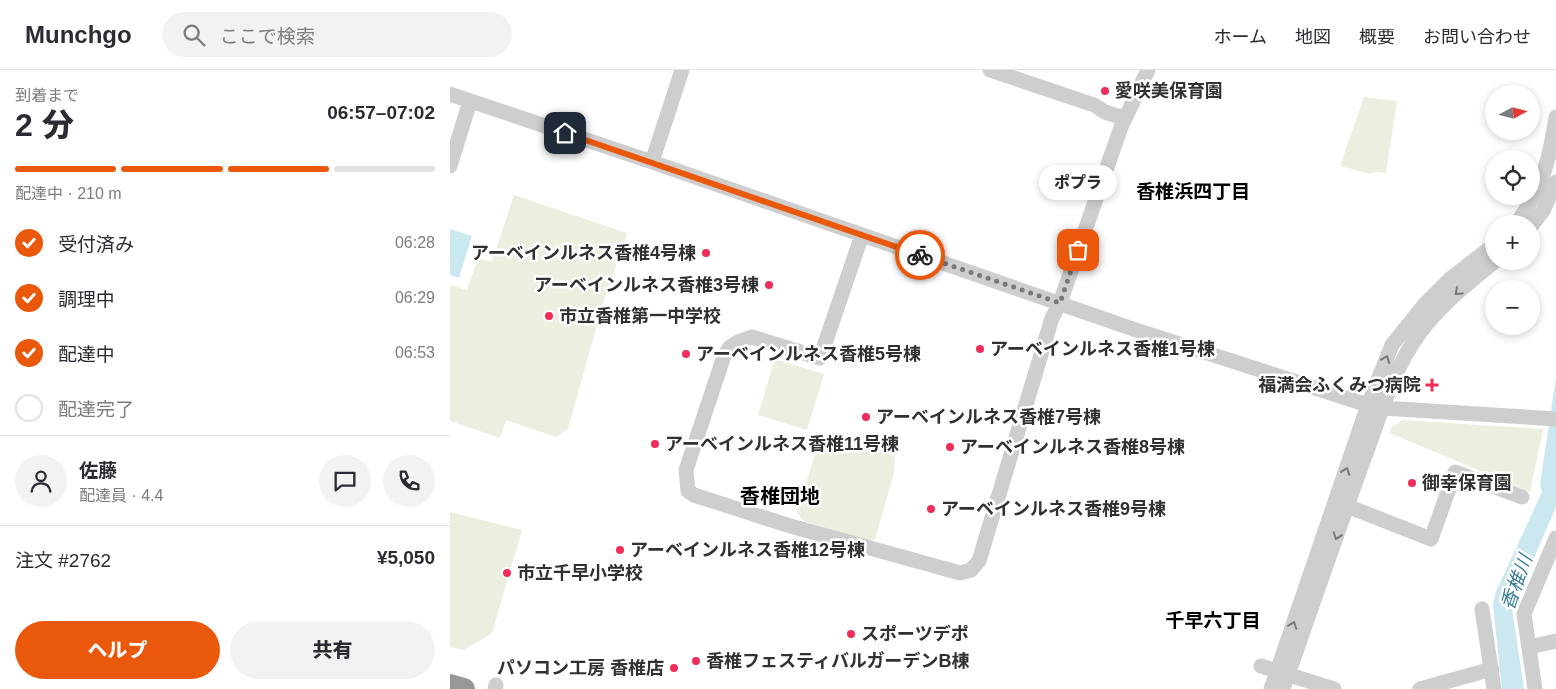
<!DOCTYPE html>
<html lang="ja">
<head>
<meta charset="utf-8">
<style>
  body { margin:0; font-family:Helvetica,"Noto Sans JP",sans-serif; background:#f2f2f3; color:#2b2b33; height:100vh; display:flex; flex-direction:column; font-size:19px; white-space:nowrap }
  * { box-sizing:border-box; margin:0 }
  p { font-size:16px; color:#7c7c81 }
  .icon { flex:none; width:28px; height:28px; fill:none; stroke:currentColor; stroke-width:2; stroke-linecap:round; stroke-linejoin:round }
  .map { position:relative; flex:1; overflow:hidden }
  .sheet { display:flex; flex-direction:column; background:#fff; width:450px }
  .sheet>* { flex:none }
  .needle { width:32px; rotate:83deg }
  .tools { position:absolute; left:1035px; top:15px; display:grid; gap:10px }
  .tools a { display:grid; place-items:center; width:55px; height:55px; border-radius:50%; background:#fff; box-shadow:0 2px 8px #0003; font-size:25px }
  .pin { position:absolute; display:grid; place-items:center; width:42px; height:42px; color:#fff; margin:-21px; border-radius:10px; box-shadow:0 2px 8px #0006 }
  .courier { position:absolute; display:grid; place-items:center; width:50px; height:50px; margin:-25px; border:4px solid #ea580c; border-radius:50%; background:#fff; color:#222; box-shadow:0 1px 6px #0007 }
  .bubble { position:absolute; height:35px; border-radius:18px; background:#fff; box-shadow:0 2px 8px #0003; font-size:16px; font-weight:800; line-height:35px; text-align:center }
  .headline em { font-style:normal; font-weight:800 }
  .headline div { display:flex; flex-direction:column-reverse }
  .headline { display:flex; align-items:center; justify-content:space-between; height:85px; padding:0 15px }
  h1 { font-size:32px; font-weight:800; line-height:38px }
  .bar { display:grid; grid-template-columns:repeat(4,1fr); gap:8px 5px; align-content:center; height:60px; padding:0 15px }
  .bar i { height:6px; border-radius:4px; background:#e1e1e2 }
  .bar .selected { background:#ea580c }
  .bar p { grid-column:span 4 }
  .line { display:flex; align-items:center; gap:12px; padding:0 15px; border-top:1px solid #e1e1e2 }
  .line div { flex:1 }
  .round { display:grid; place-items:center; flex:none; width:52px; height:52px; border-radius:26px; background:#f2f2f3 }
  ol { padding:0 15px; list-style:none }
  li { display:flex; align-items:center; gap:15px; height:55px }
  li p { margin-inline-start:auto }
  li .icon { padding:5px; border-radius:50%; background:#ea580c; color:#fff; stroke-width:4 }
  li:last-child { color:#7c7c81 }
  li i { width:28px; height:28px; border:2px solid #e1e1e2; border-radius:50% }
  .cta { display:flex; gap:10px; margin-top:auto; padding:10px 15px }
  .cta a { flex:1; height:58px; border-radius:30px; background:#ea580c; color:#fff; font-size:20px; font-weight:800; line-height:58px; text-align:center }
  .cta a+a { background:#f2f2f3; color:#2b2b33 }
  header { display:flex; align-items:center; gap:30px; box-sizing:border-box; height:70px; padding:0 25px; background:#fff; border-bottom:1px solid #e1e1e2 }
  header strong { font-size:24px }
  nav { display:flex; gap:28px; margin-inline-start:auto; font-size:18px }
  .search { width:350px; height:45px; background:#f2f2f3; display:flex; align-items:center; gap:12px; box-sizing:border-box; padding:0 18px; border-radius:28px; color:#7c7c81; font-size:19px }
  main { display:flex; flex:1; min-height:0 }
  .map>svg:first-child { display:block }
  .green { fill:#eaefdf }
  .water { fill:#cbe7ef }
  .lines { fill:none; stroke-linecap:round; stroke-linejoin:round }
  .minor { stroke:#cecece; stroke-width:15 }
  .highway { stroke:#989898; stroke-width:22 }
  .oneway { stroke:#787878 }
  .done { stroke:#797979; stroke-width:5; stroke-dasharray:0 9 }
  .route { stroke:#ea580c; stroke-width:6 }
  .poi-dot { fill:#f02c59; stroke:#fff; stroke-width:2 }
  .labels { text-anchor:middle; stroke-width:5; stroke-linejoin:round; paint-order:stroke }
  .poi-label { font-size:18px; font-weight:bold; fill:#313131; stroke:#fff; text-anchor:start }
  .neighbourhood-label { font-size:19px; font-weight:bold; fill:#000; stroke:#fff }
  .water-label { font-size:19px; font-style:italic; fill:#377e93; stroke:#fff }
  .quarter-label { font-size:20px; font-weight:bold; fill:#000; stroke:#fff }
</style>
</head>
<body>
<header>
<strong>Munchgo</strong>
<div class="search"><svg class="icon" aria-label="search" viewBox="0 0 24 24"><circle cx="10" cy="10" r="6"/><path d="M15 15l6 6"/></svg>ここで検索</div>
<nav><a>ホーム</a><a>地図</a><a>概要</a><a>お問い合わせ</a></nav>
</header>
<main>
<section class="sheet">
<div class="headline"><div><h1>2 分</h1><p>到着まで</p></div><em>06:57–07:02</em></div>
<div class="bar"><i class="selected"></i><i class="selected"></i><i class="selected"></i><i></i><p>配達中 · 210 m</p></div>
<ol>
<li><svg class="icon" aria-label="check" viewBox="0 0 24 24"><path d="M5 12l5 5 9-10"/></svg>受付済み<p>06:28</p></li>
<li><svg class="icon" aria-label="check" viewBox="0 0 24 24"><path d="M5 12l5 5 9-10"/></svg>調理中<p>06:29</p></li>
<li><svg class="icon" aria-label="check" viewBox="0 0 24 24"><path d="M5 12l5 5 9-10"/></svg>配達中<p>06:53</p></li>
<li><i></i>配達完了</li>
</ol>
<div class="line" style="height:90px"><a class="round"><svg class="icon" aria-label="person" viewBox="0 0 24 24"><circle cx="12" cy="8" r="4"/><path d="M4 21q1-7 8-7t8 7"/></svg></a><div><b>佐藤</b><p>配達員 · 4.4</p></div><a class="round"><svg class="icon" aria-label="chat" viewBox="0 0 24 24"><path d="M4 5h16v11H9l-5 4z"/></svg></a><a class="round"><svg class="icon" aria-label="phone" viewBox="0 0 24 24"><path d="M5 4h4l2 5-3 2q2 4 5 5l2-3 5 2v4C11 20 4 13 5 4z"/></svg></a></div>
<div class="line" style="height:65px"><div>注文 #2762</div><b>¥5,050</b></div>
<div class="cta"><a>ヘルプ</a><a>共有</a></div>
</section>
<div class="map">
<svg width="1106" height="619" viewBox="0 0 1106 619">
  <rect width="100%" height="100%" fill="#fff"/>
  <path class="green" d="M914 27 947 31 936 103 926 102 919 104 890 96Z
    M64 125 177 163 154 230 118 359 106 367 56 350 50 368 0 351V215L17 220 28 188 42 192Z
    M325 289 374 304 357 360 308 345Z
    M952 350 1093 359 1080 422 940 363 941 358Z
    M367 377 445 380 444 403 425 469 417 472 354 451 347 443Z
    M0 442 72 460 42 563 14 580 0 577Z"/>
  <path class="water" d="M0 159 22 166 9 208 0 205Z
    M1106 307V437L1062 538 1074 619H1052L1043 536 1045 524 1092 422 1090 415Z"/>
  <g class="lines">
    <path class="minor" d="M540 0 644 35 655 42 674 48
      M0 24 202 92 686 260 918 335 933 338 1106 349
      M202 92 232 0
      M0 96 20 31
      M1066 154C1093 117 1099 92 1106 47
      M1081 156 1093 141 1106 112
      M412 165 370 288 302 267 290 271 280 277 274 286 236 400 238 421 244 425 337 455 510 503 521 500 529 491 602 248 610 233 671 57 698 0
      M897 436 981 469 1005 402 1072 427
      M1032 539 1044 619
      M1079 577 1106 571
      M811 596 884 619
      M45 619 46 615
      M821 619 918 335 942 275 975 234 1000 209 1044 175
      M833 619C860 542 886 466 914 389 930 347 942 301 969 264 990 235 1018 214 1045 191
      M970 619 1042 599
      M1085 619 1074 544 1106 468"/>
    <path class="highway" d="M0 615 14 619"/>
  </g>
  <defs><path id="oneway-chevron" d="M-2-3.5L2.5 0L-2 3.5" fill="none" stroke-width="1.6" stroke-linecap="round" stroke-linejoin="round" transform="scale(1.25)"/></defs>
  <g class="oneway">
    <use href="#oneway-chevron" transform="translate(1008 222) rotate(138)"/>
    <use href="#oneway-chevron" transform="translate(936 289) rotate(-68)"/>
    <use href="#oneway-chevron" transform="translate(896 401) rotate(-70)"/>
    <use href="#oneway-chevron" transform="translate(887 466) rotate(109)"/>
    <use href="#oneway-chevron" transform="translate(843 555) rotate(-71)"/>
  </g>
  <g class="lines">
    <path class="done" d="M470 185 610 233 628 180"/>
    <path class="route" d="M115 63 470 185"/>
  </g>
  <g class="poi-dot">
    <circle cx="655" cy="21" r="5"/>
    <circle cx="256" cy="183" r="5"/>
    <circle cx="319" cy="215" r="5"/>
    <circle cx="99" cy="246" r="5"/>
    <circle cx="530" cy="279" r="5"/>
    <circle cx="236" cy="284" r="5"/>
    <path d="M979.5 307.5h5v5h5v5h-5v5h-5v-5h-5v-5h5z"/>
    <circle cx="416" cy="347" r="5"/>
    <circle cx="205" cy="374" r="5"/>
    <circle cx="500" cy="377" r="5"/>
    <circle cx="962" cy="413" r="5"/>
    <circle cx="481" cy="439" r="5"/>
    <circle cx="170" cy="480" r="5"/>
    <circle cx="57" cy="503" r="5"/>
    <circle cx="401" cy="564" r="5"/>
    <circle cx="246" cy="591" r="5"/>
    <circle cx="224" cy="598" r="5"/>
  </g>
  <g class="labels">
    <g class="poi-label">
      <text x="665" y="27">愛咲美保育園</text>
      <text x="246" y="189" text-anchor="end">アーベインルネス香椎4号棟</text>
      <text x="309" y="221" text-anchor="end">アーベインルネス香椎3号棟</text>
      <text x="109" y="252">市立香椎第一中学校</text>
      <text x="540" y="285">アーベインルネス香椎1号棟</text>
      <text x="246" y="290">アーベインルネス香椎5号棟</text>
      <text x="971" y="321" text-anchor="end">福満会ふくみつ病院</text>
      <text x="426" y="353">アーベインルネス香椎7号棟</text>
      <text x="215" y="380">アーベインルネス香椎11号棟</text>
      <text x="510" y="383">アーベインルネス香椎8号棟</text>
      <text x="972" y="419">御幸保育園</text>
      <text x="491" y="445">アーベインルネス香椎9号棟</text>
      <text x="180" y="486">アーベインルネス香椎12号棟</text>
      <text x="67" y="509">市立千早小学校</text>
      <text x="411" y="570">スポーツデポ</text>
      <text x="256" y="597">香椎フェスティバルガーデンB棟</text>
      <text x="214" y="604" text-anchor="end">パソコン工房 香椎店</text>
    </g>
    <g class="neighbourhood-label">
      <text x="743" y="128">香椎浜四丁目</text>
      <text x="763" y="557">千早六丁目</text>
    </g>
    <g class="water-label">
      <text transform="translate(1066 512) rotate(-70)" y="7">香椎川</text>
    </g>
    <g class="quarter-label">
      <text x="330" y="433">香椎団地</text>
    </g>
  </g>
</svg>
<div class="tools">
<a><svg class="needle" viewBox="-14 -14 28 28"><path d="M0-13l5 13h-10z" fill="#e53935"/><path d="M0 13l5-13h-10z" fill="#7c7c81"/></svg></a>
<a><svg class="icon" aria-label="locate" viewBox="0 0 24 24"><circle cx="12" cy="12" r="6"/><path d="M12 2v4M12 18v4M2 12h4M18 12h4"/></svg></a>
<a>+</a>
<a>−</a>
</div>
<div class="pin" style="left:628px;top:180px;background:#ea580c"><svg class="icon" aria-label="bag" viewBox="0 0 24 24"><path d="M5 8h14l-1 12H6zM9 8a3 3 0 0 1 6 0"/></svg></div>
<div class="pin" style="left:115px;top:63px;background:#1f2937"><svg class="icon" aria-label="home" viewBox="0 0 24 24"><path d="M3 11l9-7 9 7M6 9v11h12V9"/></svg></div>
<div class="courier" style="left:470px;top:185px"><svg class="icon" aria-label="bike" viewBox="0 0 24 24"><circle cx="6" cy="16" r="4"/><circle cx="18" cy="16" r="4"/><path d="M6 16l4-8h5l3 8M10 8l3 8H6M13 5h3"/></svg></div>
<div class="bubble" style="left:589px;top:95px;width:78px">ポプラ</div>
</div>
</main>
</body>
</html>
